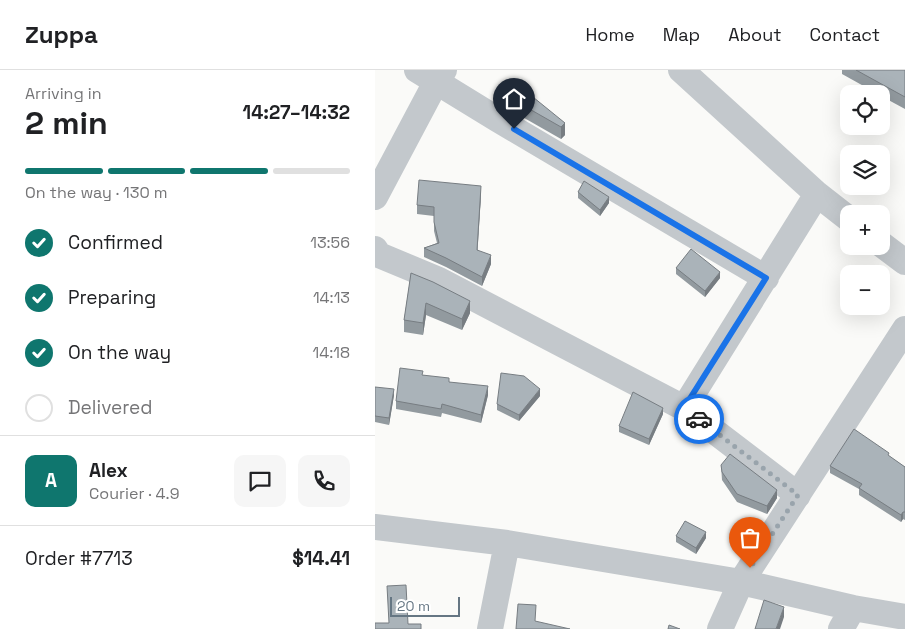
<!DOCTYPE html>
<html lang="en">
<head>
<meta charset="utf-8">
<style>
  body { margin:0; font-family:"Space Grotesk",sans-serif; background:#f6f6f6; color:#202124; height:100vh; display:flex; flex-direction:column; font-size:19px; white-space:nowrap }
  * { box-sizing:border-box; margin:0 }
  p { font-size:16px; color:#757577 }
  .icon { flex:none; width:28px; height:28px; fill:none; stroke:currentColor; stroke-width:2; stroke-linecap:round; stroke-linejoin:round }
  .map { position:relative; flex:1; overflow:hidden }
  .sheet { display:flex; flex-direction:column; background:#fff; width:375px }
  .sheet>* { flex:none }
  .controls { position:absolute; left:465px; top:15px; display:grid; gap:10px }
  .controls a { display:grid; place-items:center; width:50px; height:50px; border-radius:10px; background:#fff; box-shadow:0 5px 20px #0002; font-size:25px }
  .scale { position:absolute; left:15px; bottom:12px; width:70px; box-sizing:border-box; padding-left:5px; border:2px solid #657683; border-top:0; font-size:14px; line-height:18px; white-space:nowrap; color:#657683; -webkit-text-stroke:4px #fff; paint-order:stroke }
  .pin { position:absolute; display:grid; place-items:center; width:42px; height:42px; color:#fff; margin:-51px -21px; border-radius:50% 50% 50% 0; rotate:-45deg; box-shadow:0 0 5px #0007 }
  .pin .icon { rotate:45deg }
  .courier { position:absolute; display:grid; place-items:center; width:50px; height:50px; margin:-25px; border:4px solid #1a73e8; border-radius:50%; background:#fff; color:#222; box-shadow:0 1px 6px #0007 }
  .headline em { font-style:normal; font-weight:600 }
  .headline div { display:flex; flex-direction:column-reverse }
  .headline { display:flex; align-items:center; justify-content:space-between; height:85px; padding:0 25px }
  h1 { font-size:32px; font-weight:600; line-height:38px }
  .bar { display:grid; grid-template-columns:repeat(4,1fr); gap:8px 5px; align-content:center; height:60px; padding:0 25px }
  .bar i { height:6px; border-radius:4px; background:#e0e0e0 }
  .bar .on { background:#0f766e }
  .bar p { grid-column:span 4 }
  .line { display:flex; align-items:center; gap:12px; padding:0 25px; border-top:1px solid #e0e0e0 }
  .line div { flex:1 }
  .round { display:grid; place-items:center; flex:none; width:52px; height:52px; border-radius:10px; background:#f6f6f6 }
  ol { padding:0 25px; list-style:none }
  li { display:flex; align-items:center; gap:15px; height:55px }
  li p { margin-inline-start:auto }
  li .icon { padding:5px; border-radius:50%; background:#0f766e; color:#fff; stroke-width:4 }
  li:last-child { color:#757577 }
  li i { width:28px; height:28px; border:2px solid #e0e0e0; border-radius:50% }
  header { display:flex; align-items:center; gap:30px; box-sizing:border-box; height:70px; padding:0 25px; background:#fff; border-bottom:1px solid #e0e0e0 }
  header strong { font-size:24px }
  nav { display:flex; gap:28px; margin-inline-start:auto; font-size:18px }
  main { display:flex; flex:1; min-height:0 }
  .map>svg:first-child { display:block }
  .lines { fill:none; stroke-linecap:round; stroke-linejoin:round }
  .minor { stroke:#c3c8cc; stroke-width:26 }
  .wall { fill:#929a9f }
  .shaded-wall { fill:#777d82 }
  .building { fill:#aab3b9; stroke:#777d82 }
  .done { stroke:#99a4ac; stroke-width:5; stroke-dasharray:0 9 }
  .route { stroke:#1a73e8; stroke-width:6 }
</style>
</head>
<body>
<header>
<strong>Zuppa</strong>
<nav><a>Home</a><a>Map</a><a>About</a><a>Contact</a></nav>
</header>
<main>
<section class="sheet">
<div class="headline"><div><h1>2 min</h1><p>Arriving in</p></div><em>14:27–14:32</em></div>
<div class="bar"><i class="on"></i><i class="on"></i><i class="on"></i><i></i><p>On the way · 130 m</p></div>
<ol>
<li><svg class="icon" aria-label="check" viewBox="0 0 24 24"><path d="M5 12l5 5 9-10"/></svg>Confirmed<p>13:56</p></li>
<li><svg class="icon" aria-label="check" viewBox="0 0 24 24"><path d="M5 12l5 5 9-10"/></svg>Preparing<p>14:13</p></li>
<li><svg class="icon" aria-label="check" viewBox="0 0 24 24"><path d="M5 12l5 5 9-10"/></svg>On the way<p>14:18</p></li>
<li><i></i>Delivered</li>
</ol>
<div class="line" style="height:90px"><b class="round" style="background:#0f766e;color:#fff">A</b><div><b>Alex</b><p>Courier · 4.9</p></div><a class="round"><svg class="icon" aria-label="chat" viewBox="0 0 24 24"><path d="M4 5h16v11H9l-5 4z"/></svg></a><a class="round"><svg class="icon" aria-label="phone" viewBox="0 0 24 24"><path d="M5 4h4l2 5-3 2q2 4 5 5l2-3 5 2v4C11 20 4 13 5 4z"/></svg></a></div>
<div class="line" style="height:65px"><div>Order #7713</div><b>$14.41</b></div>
</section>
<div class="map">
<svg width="530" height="559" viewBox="0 0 530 559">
  <rect width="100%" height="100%" fill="#fafaf8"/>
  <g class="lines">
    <path class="minor" d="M42 0 122 49 391 208
      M306 0 442 124 474 149
      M0 127 61 12 69 0
      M506 174 530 192
      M0 179 4 185 64 210 309 338 423 425
      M309 338 442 124
      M0 457 132 473 366 512 478 538 530 547
      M115 559 132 473
      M345 559 366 512 530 259
      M466 559 478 538"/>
  </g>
  <path class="wall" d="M467 0H530V39L506 26V24H503L467 4Z
    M144 33 190 53V65L186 69 144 45Z
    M203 122 234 133 225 146 203 128Z
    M106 125 102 180 116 194 107 216 71 197 49 187V178L62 173 59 161V146L42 144V135Z
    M301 198 345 208 330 227 301 204Z
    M36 203 95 243 87 260 51 245 48 265 29 262V250Z
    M48 305 74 312 113 325 106 353 67 343 66 347 21 339V331Z
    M0 317 19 325 14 355 0 352Z
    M165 326 144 351 122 340V334Z
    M288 344 274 375 244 362V356Z
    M514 386 530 397V450L528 449 526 452 484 425V419L455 403V396Z
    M346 395 402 428 392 444 362 432 347 410Z
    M301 466 331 468 321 484 301 472Z"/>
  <path class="shaded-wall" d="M190 53V65L186 69V57Z
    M106 116V125L102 189V180Z
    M234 127V133L225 146V140Z
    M116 185V194L107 216V207Z
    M345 202V208L330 227V221Z
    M95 231V243L87 260V249Z
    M51 233V245L48 265V253Z
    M113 316V325L106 353V345Z
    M19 319V325L14 355V348Z
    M165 319V326L144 351V345Z
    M288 338V344L274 375V369Z
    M402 420V428L392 444V436Z
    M528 442V449L526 452V445Z
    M331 462V468L321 484V478Z
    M409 537V547L405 559H401Z"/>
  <path class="building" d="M481 0H530V27Z
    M153 23 190 53 186 57 144 33Z
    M44 110 106 116 102 180 116 185 107 207 71 188 49 178 64 173 59 152V137L42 135Z
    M209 111 234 127 225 140 203 122Z
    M316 179 345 202 330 221 301 198Z
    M36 203 58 212 95 231 87 249 51 233 48 253 29 250Z
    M25 298 48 301 47 305 74 308V312L113 316 106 345 67 334 66 339 21 331Z
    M126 303 149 306 165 319 144 345 122 334Z
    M0 317 19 319 14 348 0 346Z
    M258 322 288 338 274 369 244 356Z
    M479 359 514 383 513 385 530 397V442H528L526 445 484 418 487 414 455 396Z
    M355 384 402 420 392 436 362 424 347 402 346 395Z
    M310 451 331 462 321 478 301 466Z
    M31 515 33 554H46V559H0V553H14L12 516Z
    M389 530 409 537 401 559H380Z
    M143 534 161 535 160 551 195 559H141Z
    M294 555 305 559H293Z"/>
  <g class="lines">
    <path class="done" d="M324 349 423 425 375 498"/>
    <path class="route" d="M139 59 391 208 309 338 324 349"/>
  </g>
</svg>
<div class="controls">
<a><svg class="icon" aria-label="locate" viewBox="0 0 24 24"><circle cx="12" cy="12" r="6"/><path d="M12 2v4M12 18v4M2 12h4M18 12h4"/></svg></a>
<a><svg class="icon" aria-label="layers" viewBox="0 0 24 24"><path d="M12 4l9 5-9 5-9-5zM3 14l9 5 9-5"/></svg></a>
<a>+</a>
<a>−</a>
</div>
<div class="scale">20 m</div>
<div class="pin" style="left:375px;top:498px;background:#ea580c"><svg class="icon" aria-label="bag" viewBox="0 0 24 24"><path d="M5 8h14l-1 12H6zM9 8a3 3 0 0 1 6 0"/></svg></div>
<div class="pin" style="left:139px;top:59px;background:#1f2937"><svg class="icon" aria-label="home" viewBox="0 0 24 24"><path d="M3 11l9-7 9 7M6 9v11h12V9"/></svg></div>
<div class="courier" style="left:324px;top:349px"><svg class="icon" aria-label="car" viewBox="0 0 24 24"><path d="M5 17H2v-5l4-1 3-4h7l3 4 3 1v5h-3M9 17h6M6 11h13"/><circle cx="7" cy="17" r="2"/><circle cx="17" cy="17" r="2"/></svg></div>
</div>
</main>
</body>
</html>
